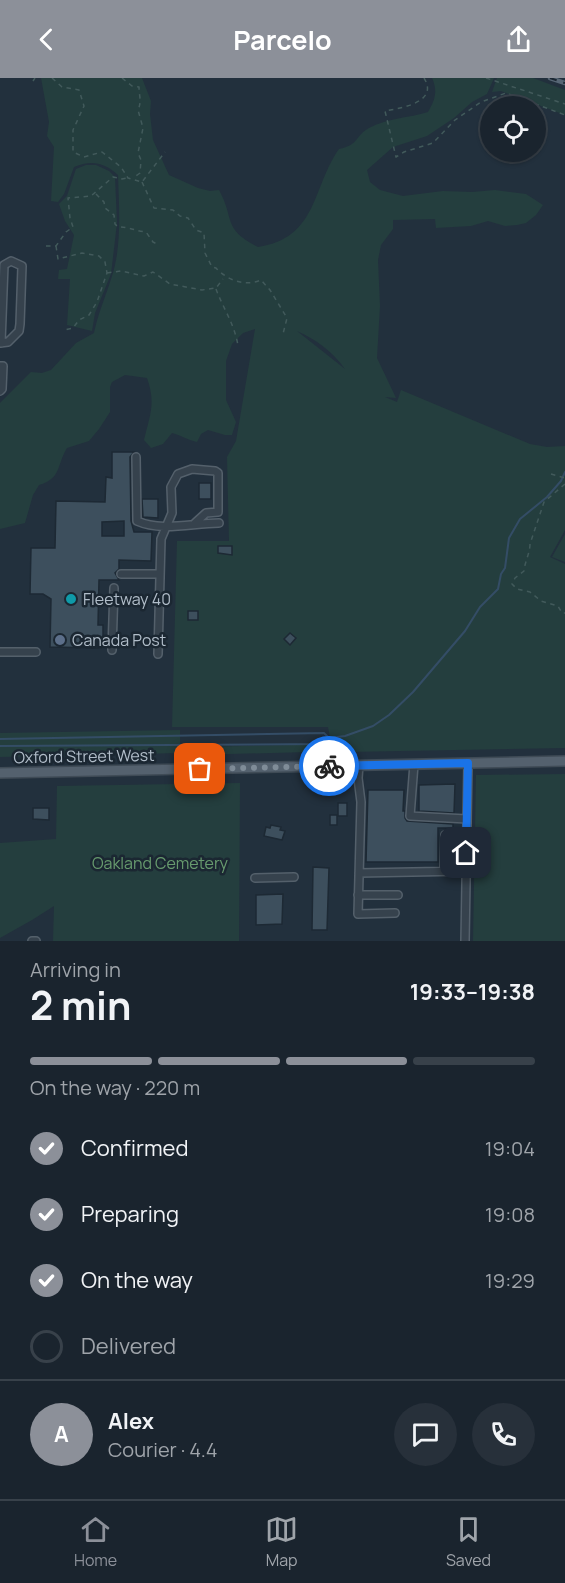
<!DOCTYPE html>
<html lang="en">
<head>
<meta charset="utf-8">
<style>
  body { margin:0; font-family:Manrope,sans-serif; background:#27303a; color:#f1f3f6; height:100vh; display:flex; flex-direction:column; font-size:22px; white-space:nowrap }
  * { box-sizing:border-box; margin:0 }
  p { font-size:20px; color:#9fa4aa }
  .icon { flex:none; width:33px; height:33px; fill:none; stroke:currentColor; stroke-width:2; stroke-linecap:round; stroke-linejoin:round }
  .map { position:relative; height:863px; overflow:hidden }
  .panel { display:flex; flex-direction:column; background:#1a242e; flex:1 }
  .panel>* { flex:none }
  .controls { position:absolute; left:480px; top:18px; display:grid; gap:12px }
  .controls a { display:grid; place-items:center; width:66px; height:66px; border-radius:50%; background:#1a242e; box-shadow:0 2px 4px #0004,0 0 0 2px #38414a; font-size:30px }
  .pin { position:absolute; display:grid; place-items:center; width:51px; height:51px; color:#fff; margin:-26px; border-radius:12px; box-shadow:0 3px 9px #0006 }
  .courier { position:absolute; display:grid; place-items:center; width:60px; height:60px; margin:-30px; border:4px solid #1a73e8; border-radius:50%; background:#fff; color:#222; box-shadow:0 2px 8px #0007 }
  .head em { font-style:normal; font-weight:700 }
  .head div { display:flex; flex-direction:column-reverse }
  .head { display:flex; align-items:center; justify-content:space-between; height:102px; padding:0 30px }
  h1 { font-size:39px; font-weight:700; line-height:45px }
  .bar { display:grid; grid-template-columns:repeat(4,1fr); gap:9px 6px; align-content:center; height:72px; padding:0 30px }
  .bar i { height:8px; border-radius:4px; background:#38414a }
  .bar .selected { background:#8c9099 }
  .bar p { grid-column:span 4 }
  .line { display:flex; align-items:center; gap:15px; padding:0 30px; border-top:2px solid #38414a }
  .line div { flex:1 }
  .round { display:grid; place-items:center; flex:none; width:63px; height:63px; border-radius:32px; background:#27303a }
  ol { padding:0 30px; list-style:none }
  li { display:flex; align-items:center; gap:18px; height:66px }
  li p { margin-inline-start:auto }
  li .icon { padding:6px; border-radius:50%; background:#8c9099; color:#fff; stroke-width:4 }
  li:last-child { color:#9fa4aa }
  li i { width:33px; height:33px; border:3px solid #38414a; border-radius:50% }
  header { display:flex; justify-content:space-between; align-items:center; height:78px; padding:0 30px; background:#8c9099; color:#fff; font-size:27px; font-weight:700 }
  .dock { display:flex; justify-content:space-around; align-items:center; height:84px; border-top:2px solid #38414a; background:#1a242e; font-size:16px; color:#9fa4aa }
  .dock a { display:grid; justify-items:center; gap:3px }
  .dock .selected { color:#8c9099 }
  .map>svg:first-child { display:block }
  .green { fill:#243e3e; fill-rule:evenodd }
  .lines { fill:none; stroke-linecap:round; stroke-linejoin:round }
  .stream { stroke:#344d66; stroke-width:2 }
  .building { fill:#3d4f5d; stroke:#1d2934; stroke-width:1.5; fill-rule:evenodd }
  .minor-casing { stroke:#54606b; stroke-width:10 }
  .major-casing { stroke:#3f4b56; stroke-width:12 }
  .path { stroke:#425a5b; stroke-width:1.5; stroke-dasharray:4.5 4.5; stroke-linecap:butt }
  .minor { stroke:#36424d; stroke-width:7 }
  .major { stroke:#54616e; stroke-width:9 }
  .rail-casing { stroke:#576675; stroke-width:4.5 }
  .rail { stroke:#1b2732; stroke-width:2; stroke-dasharray:7; stroke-linecap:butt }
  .done { stroke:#7f8c98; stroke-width:6; stroke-dasharray:0 10.8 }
  .route { stroke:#1a73e8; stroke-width:8 }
  .culture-dot { fill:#0f9aa8; stroke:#1b2732; stroke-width:2 }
  .service-dot { fill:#5c6f8a; stroke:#1b2732; stroke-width:2 }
  .labels { text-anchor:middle; stroke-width:5; stroke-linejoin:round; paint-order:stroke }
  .poi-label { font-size:16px; fill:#b1bdc9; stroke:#1b2732; text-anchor:start }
  .street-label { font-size:16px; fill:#b1bdc9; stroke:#1b2732 }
  .park-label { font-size:16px; fill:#679b6e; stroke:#1b2732 }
</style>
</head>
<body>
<header><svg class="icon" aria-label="back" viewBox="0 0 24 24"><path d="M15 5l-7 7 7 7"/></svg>Parcelo<svg class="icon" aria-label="share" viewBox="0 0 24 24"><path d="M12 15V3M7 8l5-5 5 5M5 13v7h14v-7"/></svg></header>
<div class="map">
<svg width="565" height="863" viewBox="0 0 565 863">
  <rect width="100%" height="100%" fill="#22303d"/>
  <path class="green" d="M41 0H142L151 23 150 36 153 62 169 97 198 110 210 113 219 112C235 141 222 151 258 169 318 160 312 109 339 71 359 67 355 58 369 50 387 40 409 40 428 34 435 22 438 13 432 0H494L487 16 472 24 454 40 427 58 393 69 367 92 370 104 380 112 403 118 443 113 472 114 495 112 526 116 543 127 536 137 526 145 517 147 505 148 488 143 471 148 436 150 435 141 393 142V151L381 167 378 182 380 228 377 280 396 320 385 319 397 324 401 312 530 366 547 369 565 368V452L550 479 565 486V670L347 674V665H331L328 649H172L177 463H229L227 379 236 363 255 251 243 255 232 266 226 283V322L236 344 232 357H225L208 352 201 356 197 364C187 362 181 357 172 355L163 366 151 370 144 362C150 337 156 325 147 300L125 297 112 304 110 309V334L99 351 89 363 67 370C56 388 62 400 39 407L33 417 25 445 0 451V325L31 294 42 295 51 292 76 265 94 255C98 235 106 218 112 198 122 168 119 128 118 97 104 84 91 82 74 89L64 116 58 124 51 123 54 69 47 58 49 44ZM297 253C317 262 332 273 345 291Z
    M497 0H533L565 12V37L501 13 492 14Z
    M86 87H96L109 93 115 99 117 145 111 196 95 235 92 253 67 247 70 201H58L59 192 67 191 74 157 65 143 59 126 67 118 76 91Z
    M565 456V484L552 479Z
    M180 652V675L0 679V655Z
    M345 666V673L192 677 190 669Z
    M565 696V863H473L476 697Z
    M240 705 239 863H53L54 828 32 842 0 860V765L56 761 57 708Z"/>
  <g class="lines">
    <path class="stream" d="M0 661 324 655 329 660
      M0 668 324 666 329 660 345 658 373 648 389 637 413 614 465 553 480 529 498 511 501 496 505 490 509 460 520 441 547 419 561 403 565 394"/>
  </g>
  <path class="building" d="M112 374H134L130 379 131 443 134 454H152L151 483 119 482V491L115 495 119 502H99L98 547H103V561H98V570L50 569 51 521 43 516H30L31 470H55L56 423 105 424 106 399 112 400ZM124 443V458H102V444Z
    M199 405H211V421H199Z
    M142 421H158V440L143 439Z
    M218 468H232V477L218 475Z
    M188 533H198V542H188Z
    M290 555 296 560 290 567 284 561Z
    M455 706 454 735 419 733V707Z
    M368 712H404L403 733H405V740L407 743 453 746V750H438V784H366Z
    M338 725H347V738H338Z
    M33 730H49V742L33 741Z
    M330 737H337V747H330Z
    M271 747 281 749 280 752 285 753 282 762 264 758 266 749 270 750Z
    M313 789 329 790 327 852H312Z
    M283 816 282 846 256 847V817Z"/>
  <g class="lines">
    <defs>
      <path id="minor" d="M0 265 8 264 19 253 20 246 22 188 11 183 4 187 1 265
        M0 288H3L2 311 0 313
        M136 379 137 443C162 454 192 445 219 445
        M121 496H160
        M112 572 114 510
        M0 574H36
        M158 576 161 461 172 435 171 409 178 396 192 391 215 393 218 395V434L206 435 195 445
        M414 686 410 738 467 741
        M359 687 358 700 361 724 358 836 395 835
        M444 793 445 757
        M359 795 466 793
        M255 800 294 799
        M358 817H398
        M32 863H36
        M465 863 468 685"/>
      <path id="major" d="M0 695 565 683"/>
    </defs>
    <use href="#minor" class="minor-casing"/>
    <use href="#major" class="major-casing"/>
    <path class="path" d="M52 0 62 9 79 12 84 28 73 52V74L84 79 102 74 121 89 128 100 142 104 165 74
      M122 0 132 8 139 9C139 18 142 23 138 32L143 50 138 75 141 82 140 95 133 100
      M424 0C439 24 402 30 385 33L396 79 404 74 433 65 455 42 481 24 506 15 565 37
      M486 0 565 26
      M33 3 35 0
      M142 104 154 130 173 132 180 138 188 140 196 152 204 155 205 175 212 189 216 190C227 202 245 209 261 202L270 212 287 240 283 256
      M96 116 104 124 105 130 114 137 115 146 118 149C129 149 136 153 146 154L153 164 157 166
      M46 168H56L66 154 73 149 70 140 68 120 91 118 113 99 122 101 127 100
      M56 168 58 181 82 175 99 178 105 184 107 195 97 224 89 237 79 242 73 250 64 252
      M107 195 121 193 144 198 153 194 170 206 202 212 216 210 223 201
      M216 211C223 230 235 247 238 268
      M551 396 565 400
      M565 406 544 424 530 466C530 475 525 483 524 493L515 500 512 506 517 511 530 514 541 523 558 528 562 535H565"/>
    <use href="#minor" class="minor"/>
    <use href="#major" class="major"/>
    <defs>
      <path id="rail" d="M550 0 565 5"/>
    </defs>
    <use href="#rail" class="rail-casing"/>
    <use href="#rail" class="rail"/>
  </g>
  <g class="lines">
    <path class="done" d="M200 691 329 688"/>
    <path class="route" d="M329 688 468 685 466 775"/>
  </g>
  <circle class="culture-dot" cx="71" cy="521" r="6"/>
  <circle class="service-dot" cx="60" cy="562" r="6"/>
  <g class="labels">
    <g class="poi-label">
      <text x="83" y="527">Fleetway 40</text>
      <text x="72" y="568">Canada Post</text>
    </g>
    <g class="street-label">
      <text transform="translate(84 678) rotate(-1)" y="6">Oxford Street West</text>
    </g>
    <g class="park-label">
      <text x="160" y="791">Oakland Cemetery</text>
    </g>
  </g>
</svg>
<div class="controls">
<a><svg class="icon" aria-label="locate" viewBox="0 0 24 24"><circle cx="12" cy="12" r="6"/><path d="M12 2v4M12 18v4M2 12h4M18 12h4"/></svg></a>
</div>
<div class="pin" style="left:200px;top:691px;background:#ea580c"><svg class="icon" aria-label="bag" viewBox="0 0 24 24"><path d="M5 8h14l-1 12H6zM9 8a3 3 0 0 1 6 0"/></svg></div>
<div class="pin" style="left:466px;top:775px;background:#1f2937"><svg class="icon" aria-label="home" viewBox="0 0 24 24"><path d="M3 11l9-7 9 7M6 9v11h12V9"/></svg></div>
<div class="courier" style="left:329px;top:688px"><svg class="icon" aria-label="bike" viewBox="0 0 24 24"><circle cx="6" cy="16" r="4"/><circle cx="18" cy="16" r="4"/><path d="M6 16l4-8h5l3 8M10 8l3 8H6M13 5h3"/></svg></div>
</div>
<section class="panel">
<div class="head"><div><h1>2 min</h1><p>Arriving in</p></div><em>19:33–19:38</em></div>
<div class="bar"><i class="selected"></i><i class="selected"></i><i class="selected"></i><i></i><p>On the way · 220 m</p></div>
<ol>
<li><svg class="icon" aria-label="check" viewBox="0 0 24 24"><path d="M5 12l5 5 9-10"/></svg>Confirmed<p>19:04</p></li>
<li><svg class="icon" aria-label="check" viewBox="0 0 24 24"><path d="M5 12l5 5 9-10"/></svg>Preparing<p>19:08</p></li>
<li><svg class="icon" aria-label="check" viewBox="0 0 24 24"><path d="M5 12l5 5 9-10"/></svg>On the way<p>19:29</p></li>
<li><i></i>Delivered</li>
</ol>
<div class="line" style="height:108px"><b class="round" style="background:#8c9099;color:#fff">A</b><div><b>Alex</b><p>Courier · 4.4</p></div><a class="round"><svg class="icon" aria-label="chat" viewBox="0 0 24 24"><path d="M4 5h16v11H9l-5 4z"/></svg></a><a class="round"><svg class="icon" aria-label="phone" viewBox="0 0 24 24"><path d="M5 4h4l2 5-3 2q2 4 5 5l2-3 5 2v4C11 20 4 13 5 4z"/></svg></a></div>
</section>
<nav class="dock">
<a class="selected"><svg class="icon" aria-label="home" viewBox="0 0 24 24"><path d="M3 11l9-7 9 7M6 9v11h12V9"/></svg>Home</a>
<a><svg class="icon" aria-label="map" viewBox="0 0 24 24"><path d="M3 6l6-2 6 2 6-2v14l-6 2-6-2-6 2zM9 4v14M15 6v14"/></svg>Map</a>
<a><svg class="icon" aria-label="saved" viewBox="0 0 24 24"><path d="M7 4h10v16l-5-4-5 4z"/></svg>Saved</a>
</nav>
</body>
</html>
